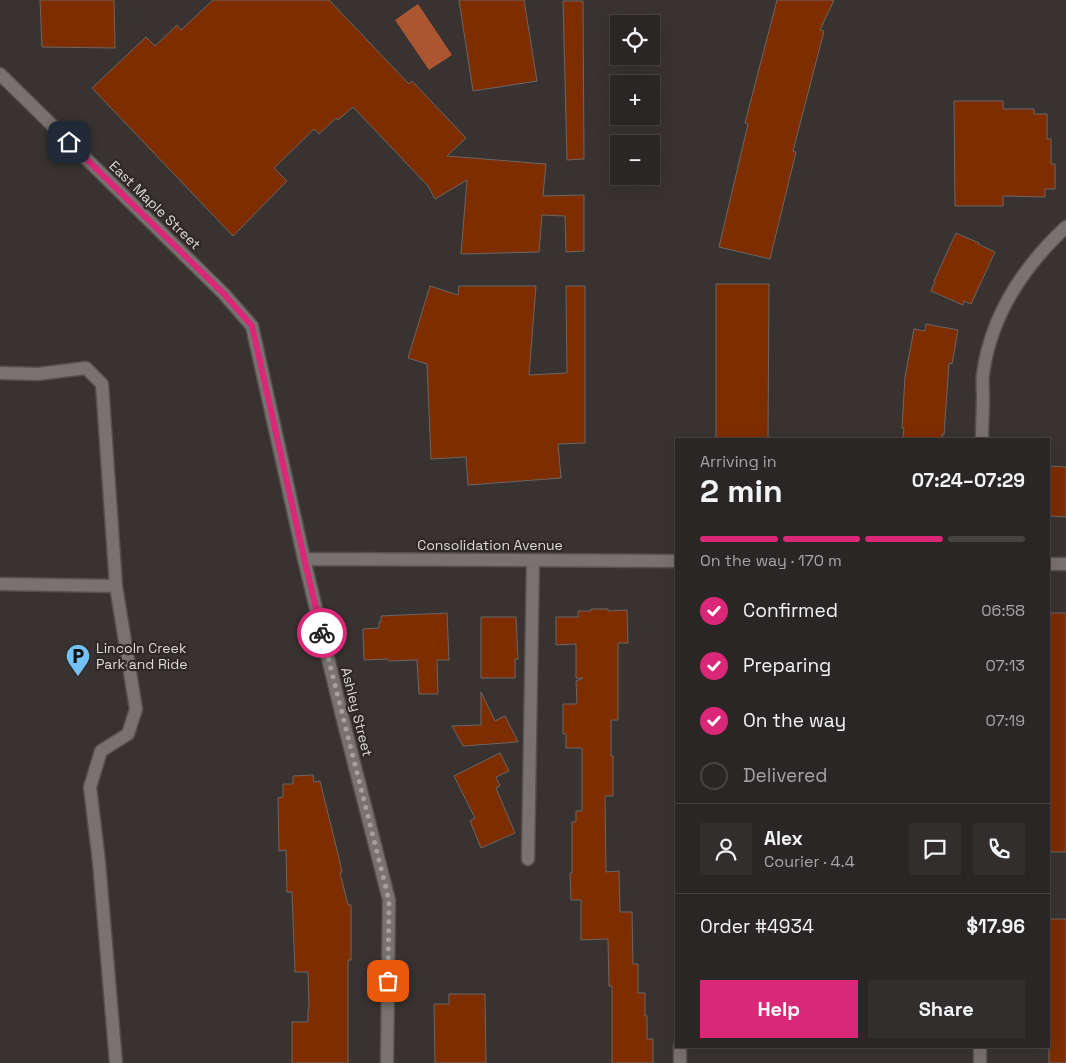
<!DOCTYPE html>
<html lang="en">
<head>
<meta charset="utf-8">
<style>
  body { margin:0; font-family:"Space Grotesk",sans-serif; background:#322e2d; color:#f1f3f6; height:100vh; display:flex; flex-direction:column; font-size:19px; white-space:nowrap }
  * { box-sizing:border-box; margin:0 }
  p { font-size:16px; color:#a5a5a7 }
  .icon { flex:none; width:28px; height:28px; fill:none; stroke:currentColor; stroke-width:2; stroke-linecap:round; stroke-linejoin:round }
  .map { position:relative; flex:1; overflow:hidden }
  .side { position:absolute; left:675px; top:438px; width:375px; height:610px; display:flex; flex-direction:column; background:#2a2625; border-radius:0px; box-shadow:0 5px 20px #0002,0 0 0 1px #464342 }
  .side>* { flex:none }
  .buttons { position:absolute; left:610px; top:15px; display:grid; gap:10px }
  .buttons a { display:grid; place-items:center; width:50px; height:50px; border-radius:0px; background:#2a2625; box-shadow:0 5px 20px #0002,0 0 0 1px #464342; font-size:25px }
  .pin { position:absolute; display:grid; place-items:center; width:42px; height:42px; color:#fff; margin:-21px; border-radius:10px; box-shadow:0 2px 8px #0006 }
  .courier { position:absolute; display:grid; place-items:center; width:50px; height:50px; margin:-25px; border:4px solid #db2777; border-radius:50%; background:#fff; color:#222; box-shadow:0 1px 6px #0007 }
  .summary em { font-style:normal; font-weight:700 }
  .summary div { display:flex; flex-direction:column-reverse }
  .summary { display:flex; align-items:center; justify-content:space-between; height:85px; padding:0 25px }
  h1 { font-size:32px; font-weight:700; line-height:38px }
  .bar { display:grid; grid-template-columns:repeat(4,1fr); gap:8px 5px; align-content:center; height:60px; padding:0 25px }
  .bar i { height:6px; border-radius:4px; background:#464342 }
  .bar .selected { background:#db2777 }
  .bar p { grid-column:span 4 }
  .line { display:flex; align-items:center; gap:12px; padding:0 25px; border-top:1px solid #464342 }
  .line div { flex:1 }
  .round { display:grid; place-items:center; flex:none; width:52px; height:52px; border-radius:0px; background:#322e2d }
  ol { padding:0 25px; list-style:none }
  li { display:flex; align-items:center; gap:15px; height:55px }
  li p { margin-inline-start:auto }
  li .icon { padding:5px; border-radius:50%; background:#db2777; color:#fff; stroke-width:4 }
  li:last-child { color:#a5a5a7 }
  li i { width:28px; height:28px; border:2px solid #464342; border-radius:50% }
  .action { display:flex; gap:10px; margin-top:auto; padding:10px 25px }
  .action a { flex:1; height:58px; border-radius:0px; background:#db2777; color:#fff; font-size:20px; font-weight:700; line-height:58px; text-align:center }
  .action a+a { background:#322e2d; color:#f1f3f6 }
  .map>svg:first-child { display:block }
  .water { fill:#ab5631 }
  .building { fill:#7d2d00; stroke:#6c6664 }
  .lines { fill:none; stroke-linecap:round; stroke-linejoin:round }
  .minor-casing { stroke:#55504f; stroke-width:15 }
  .minor { stroke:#787270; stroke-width:12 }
  .done { stroke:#a3a09e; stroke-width:5; stroke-dasharray:0 9 }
  .route { stroke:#db2777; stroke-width:6 }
  .labels { text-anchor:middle; stroke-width:4.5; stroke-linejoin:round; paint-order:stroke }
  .street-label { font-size:14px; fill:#dddad9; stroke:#2e2927 }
  .poi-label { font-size:14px; fill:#dddad9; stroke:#2e2927; text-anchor:start }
</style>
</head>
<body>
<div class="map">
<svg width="1066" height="1063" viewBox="0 0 1066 1063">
  <rect width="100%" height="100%" fill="#383331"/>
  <path class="water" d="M418 4 452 55 429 70 395 20Z"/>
  <path class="building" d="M40 0H114L115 48 42 47Z
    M213 0H329L409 84 412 81 466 138 447 156 546 164 543 196 584 195V251L566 252 565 216 542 215 539 252 461 254 467 180 435 199 428 186 353 107 338 120 336 118 319 134 314 129 274 168 287 181 233 236 92 88 146 37 155 46 177 25 181 30Z
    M459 0H524L537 81 473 91Z
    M777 0H834L820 30 824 31 793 151 796 152 770 259 719 247 748 124 745 123Z
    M563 1H583L584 159 567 160Z
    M954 101H1003V109H1034V114H1047V139H1051V164H1055V189H1045V197L1003 196V206H955Z
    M956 233 979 243 978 244 995 252 971 304 964 301 963 305 931 291 935 282 934 281Z
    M716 284H769L768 439H716Z
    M430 286 458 295 459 286H536L529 375 567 373 566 286H585V443L558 444 561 478 468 485 466 457 431 459 427 364 408 358Z
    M926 324 958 330 952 364 949 363 944 435 942 434V439L903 438 904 428H902L905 377 914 329 925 331Z
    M1049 466 1066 467V517L1049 516Z
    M591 609H608V611L627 610 628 643H618V720H611V756H613V796H605L606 872 619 871 620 912H632L633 964H638V993H645V1016H647V1039H653V1063H612V986H609L608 939 581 940V900H571L570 873H572V822H576V811H582V748H566V734H563V704H577L576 681 583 678H576V644L556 645V617H578V611H591Z
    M447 613 449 660H437L438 694H419L417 660 389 661 388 659 364 660 363 629 379 628V622H381V616Z
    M1049 613H1066V852H1049Z
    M481 617H516L518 659H515V678H481Z
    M481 692 495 721 505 716 518 742 463 746 452 726 481 725Z
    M500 753 509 771 496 777 500 786 496 788 515 833 481 848 470 821 475 818 454 776Z
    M313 775 314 782 320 781 338 854 342 872 340 873 348 905H351V960H348V1063H292V1022H308V1009H309L308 972H295L292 892H287L286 850 279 851 278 798 283 797V784H293V776Z
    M1049 919H1066V1063H1049Z
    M449 994H485L486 1063H435L434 1004H449Z"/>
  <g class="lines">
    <defs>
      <path id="minor" d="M0 74 224 294 252 326 304 559 342 716 389 900 387 1063
        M0 373 38 374 86 368 102 384 116 586 0 584
        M982 439C982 425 983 411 983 397 983 389 982 381 983 374 991 315 1023 267 1066 227
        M304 559 676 561
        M1049 564H1066
        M528 859 533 560
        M116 1063 99 862 90 787 101 751 128 734 136 709 116 586
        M680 1063V1046
        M980 1063V1046"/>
    </defs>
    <use href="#minor" class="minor-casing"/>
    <use href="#minor" class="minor"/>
  </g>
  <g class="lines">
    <path class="done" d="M322 633 389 900 388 981"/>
    <path class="route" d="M69 142 224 294 252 326 304 558 322 633"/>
  </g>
  <defs>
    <symbol id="parking-pin" viewBox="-11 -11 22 30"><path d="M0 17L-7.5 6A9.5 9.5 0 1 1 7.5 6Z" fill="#73c1f5" stroke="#2e2927"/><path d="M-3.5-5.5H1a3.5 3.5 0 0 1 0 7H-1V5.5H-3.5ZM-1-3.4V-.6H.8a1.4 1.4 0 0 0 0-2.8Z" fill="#111"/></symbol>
  </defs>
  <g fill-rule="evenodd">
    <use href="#parking-pin" x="64" y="642" width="28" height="38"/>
  </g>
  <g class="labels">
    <g class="street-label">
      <text transform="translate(155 205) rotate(44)" y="5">East Maple Street</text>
      <text x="490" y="550">Consolidation Avenue</text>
      <text transform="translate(357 712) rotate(76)" y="5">Ashley Street</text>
    </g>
    <g class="poi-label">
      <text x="96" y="653">Lincoln Creek<tspan x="96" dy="16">Park and Ride</tspan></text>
    </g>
  </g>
</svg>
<div class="buttons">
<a><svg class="icon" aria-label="locate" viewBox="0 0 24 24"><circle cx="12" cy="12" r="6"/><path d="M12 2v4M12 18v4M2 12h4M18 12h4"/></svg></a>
<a>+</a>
<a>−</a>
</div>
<div class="pin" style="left:388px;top:981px;background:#ea580c"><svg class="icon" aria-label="bag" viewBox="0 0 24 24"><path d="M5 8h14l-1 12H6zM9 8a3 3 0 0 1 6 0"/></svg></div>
<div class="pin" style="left:69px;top:142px;background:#1f2937"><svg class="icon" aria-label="home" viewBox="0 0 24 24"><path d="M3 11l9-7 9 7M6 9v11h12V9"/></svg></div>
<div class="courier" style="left:322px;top:633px"><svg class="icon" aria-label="bike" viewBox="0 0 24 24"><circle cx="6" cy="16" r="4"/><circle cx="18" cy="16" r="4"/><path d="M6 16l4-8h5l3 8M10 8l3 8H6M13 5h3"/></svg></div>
<section class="side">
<div class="summary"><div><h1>2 min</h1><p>Arriving in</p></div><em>07:24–07:29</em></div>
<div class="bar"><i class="selected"></i><i class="selected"></i><i class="selected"></i><i></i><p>On the way · 170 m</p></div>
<ol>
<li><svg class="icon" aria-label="check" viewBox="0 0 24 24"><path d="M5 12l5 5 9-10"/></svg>Confirmed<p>06:58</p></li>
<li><svg class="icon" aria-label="check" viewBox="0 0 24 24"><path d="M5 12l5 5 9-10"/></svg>Preparing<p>07:13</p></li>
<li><svg class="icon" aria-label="check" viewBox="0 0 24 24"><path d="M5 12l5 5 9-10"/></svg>On the way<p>07:19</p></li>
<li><i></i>Delivered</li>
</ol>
<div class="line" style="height:90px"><a class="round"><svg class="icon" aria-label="person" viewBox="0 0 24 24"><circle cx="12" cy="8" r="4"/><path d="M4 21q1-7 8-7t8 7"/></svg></a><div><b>Alex</b><p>Courier · 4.4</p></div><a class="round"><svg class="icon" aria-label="chat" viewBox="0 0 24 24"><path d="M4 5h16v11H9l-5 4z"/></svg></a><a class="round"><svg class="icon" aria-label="phone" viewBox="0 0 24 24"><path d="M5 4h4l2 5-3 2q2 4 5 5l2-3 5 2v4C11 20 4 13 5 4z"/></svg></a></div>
<div class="line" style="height:65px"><div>Order #4934</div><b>$17.96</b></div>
<div class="action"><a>Help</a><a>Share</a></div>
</section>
</div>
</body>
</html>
